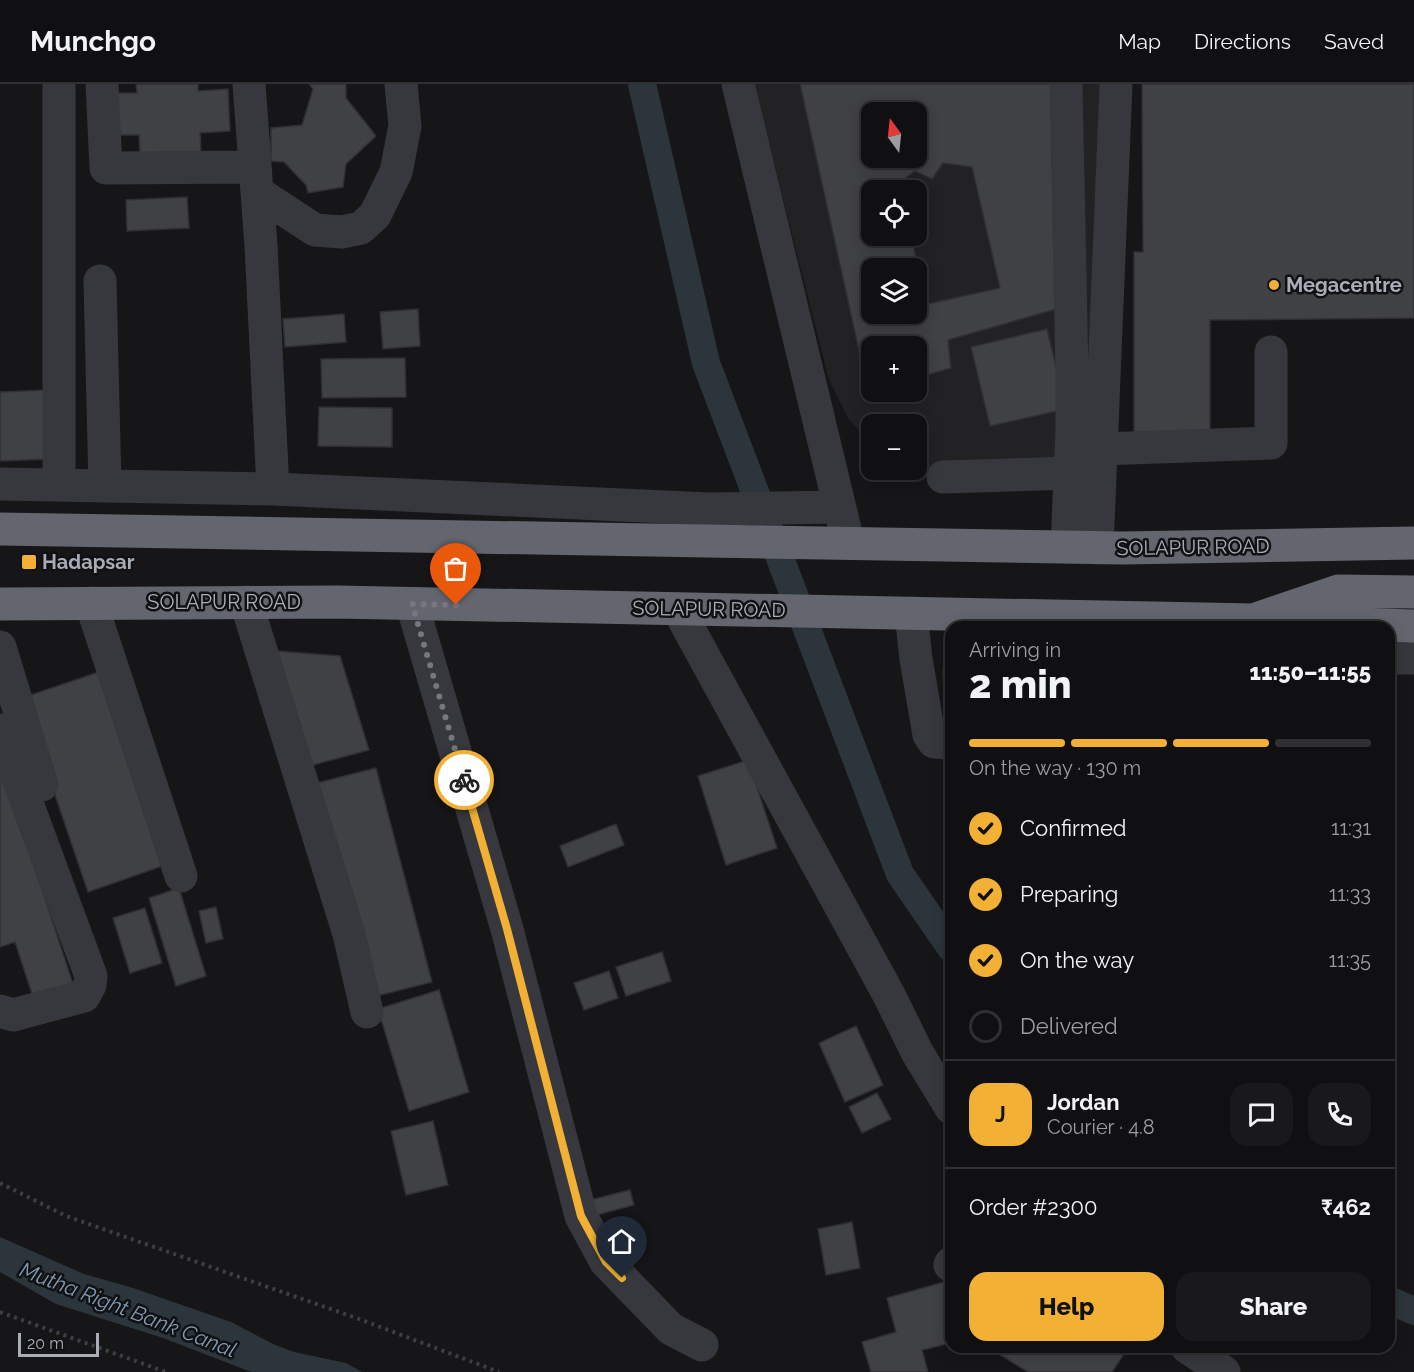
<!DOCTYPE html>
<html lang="en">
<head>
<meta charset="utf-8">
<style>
  body { margin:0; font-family:Raleway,sans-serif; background:#19191b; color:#f1f3f6; height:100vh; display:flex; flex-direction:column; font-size:22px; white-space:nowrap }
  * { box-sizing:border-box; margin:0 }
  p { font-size:20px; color:#9c9d9f }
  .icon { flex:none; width:33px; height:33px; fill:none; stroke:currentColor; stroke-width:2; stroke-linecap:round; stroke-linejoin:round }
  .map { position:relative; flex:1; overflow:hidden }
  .side { position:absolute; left:945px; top:537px; width:450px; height:732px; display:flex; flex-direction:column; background:#101012; border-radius:18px; box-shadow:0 3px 15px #0003,0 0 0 2px #303032 }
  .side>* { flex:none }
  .needle { width:39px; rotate:345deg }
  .controls { position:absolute; left:861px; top:18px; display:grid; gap:12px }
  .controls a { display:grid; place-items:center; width:66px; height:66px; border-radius:12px; background:#101012; box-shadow:0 3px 15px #0003,0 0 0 2px #303032; font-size:30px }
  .scale { position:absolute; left:18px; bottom:15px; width:81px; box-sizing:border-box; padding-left:6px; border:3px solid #a8adb8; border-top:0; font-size:16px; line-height:21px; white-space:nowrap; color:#a8adb8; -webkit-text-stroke:4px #111113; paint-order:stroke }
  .pin { position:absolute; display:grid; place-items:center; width:51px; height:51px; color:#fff; margin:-62px -26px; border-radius:50% 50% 50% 0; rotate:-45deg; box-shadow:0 0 6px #0007 }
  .pin .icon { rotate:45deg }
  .courier { position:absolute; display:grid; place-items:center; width:60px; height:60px; margin:-30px; border:4px solid #f2b134; border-radius:50%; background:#fff; color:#222; box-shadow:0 2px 8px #0007 }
  .head em { font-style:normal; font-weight:800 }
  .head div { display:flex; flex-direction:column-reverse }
  .head { display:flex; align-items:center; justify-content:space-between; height:102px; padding:0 24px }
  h1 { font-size:39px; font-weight:800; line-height:45px }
  .bar { display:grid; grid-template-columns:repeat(4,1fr); gap:9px 6px; align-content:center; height:72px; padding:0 24px }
  .bar i { height:8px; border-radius:4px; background:#303032 }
  .bar .selected { background:#f2b134 }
  .bar p { grid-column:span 4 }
  .line { display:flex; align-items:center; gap:15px; padding:0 24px; border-top:2px solid #303032 }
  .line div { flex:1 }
  .round { display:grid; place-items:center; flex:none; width:63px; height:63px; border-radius:18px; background:#19191b }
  ol { padding:0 24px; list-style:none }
  li { display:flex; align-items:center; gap:18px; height:66px }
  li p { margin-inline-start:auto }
  li .icon { padding:6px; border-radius:50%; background:#f2b134; color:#111; stroke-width:4 }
  li:last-child { color:#9c9d9f }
  li i { width:33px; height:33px; border:3px solid #303032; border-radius:50% }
  .action { display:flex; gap:12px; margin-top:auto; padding:12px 24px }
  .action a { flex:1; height:69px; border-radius:18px; background:#f2b134; color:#111; font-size:24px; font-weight:800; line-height:69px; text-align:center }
  .action a+a { background:#19191b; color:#f1f3f6 }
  header { display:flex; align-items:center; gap:36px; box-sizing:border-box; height:84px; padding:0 30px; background:#101012; border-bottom:2px solid #303032 }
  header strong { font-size:28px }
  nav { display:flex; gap:33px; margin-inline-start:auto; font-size:21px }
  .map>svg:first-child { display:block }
  .built { fill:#222225; fill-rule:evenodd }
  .water { fill:#2c353c }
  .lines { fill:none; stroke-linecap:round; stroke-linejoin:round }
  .canal { stroke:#2c353c; stroke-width:28 }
  .building { fill:#404145; stroke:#303034; stroke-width:1.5; fill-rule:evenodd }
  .path { stroke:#3d3f44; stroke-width:4; stroke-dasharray:3 4.5; stroke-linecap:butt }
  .minor { stroke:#37383d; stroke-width:33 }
  .highway { stroke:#63666e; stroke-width:33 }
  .done { stroke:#757880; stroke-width:6; stroke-dasharray:0 10.8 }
  .route { stroke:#f2b134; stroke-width:8 }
  .poi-dot { fill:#f2b134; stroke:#111113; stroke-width:2 }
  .labels { text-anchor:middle; stroke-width:5; stroke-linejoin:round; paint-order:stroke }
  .poi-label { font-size:20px; font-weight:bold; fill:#a8adb8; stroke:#111113; text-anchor:start }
  .street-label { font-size:20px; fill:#a8adb8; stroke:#111113 }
  .water-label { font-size:21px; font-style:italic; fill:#7f9bb3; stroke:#111113 }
</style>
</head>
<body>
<header>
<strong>Munchgo</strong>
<nav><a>Map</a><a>Directions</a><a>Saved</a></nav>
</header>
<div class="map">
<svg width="1414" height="1288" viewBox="0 0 1414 1288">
  <rect width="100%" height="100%" fill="#161618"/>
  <path class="built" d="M754 0H1102L1093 382 917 383 916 340H872L871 361 869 359 848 334 829 296ZM872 28H916V74H872ZM872 106H916V152H872ZM872 184H916V230H872ZM872 262H916V308H872Z"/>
  <path class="water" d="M0 1153 84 1190 133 1204 231 1238 273 1260 294 1268 346 1279 362 1288H251L163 1254 56 1220 0 1188Z"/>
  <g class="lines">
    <path class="canal" d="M642 0 706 279 900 790 951 864
      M1389 1216 1414 1227"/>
  </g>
  <path class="building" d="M136 0H198V7L228 5 230 47 200 49 201 68 140 71 139 51H117L116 9H137Z
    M309 0H346V14L376 52 346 80 343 103 308 109 306 101 284 78 271 77V44L302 41 313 5Z
    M800 0H1054L1060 224 948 256 951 284 916 294V262H872V306L868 307ZM872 28H916V74H872ZM943 79 972 83 1000 204 927 220 911 152H872V106H901L899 99 915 87 932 95ZM872 184H916V230H872Z
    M1142 0H1414V234L1210 236V351L1134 352V168H1143Z
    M187 113 189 144 127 147 126 116Z
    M418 225 420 262 383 265 380 228Z
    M344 230 346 258 285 263 283 235Z
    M1047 245 1066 325 990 342 971 263Z
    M405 274 406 313 322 314 321 275Z
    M47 306 50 375 0 377V308Z
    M319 323 392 324V363L318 362Z
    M276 567 340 572 369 666 309 682Z
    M943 587H951V652H946Z
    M99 588 165 781 88 808 22 614Z
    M0 676 73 900 33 913 15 858 0 863Z
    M748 676 777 764 726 781 698 692Z
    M376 684 432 898 373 913 317 699Z
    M616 740 624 761 568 783 560 762Z
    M179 804 206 892 176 902 149 814Z
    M216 823 223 855 206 859 199 827Z
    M145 824 162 879 130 889 113 834Z
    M662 868 671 897 626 912 616 883Z
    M609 887 618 914 584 926 574 899Z
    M439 906 469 1008 409 1027 378 925Z
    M856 942 883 1001 845 1018 819 959Z
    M877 1009 891 1035 862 1049 849 1023Z
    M433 1037 448 1101 406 1111 391 1047Z
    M630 1106 634 1121 589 1133 586 1117Z
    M852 1138 860 1184 826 1191 818 1145Z
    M951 1196V1259L922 1266 928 1288H871L862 1258 896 1248 887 1214Z
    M993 1263H1120L1126 1267 1112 1288H1028L991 1265Z"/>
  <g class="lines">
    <path class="path" d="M0 1099 66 1132 359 1235 499 1288
      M0 1228 166 1288"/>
    <path class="minor" d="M59 0V401
      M102 0 106 84 255 83
      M249 0 261 162 273 405
      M738 0 845 445
      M1066 0 1072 291V346L1067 463
      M257 108 315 146 342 148 361 144 375 131 396 88 405 42 401 0
      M100 197 105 402
      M1101 365 1271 359V268
      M943 393 1070 389
      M0 400 273 405 709 425 839 423
      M1097 464 1116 0
      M246 518 349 850 367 928
      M91 519 181 792
      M412 520 507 845 581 1132 606 1178 671 1245 702 1261
      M678 525 889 911 917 968 951 1024
      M911 529 916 575 929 651 934 658 951 659
      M0 563 42 701
      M1389 574H1414
      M0 646 91 892 90 901 84 912 13 931 0 927
      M950 1181 951 1179
      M1187 1263 1224 1288"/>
    <path class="highway" d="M0 445 1122 464 1414 459
      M0 520 337 518 1253 536 1338 507 1414 508
      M1273 537 1414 542"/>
  </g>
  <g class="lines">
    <path class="done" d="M456 521 412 520 464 696"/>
    <path class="route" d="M464 696 507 845 581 1132 606 1178 622 1194"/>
  </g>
  <g class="poi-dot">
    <circle cx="1274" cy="201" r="6"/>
    <rect x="21" y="470" width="16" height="16" rx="3"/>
  </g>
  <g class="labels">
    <g class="poi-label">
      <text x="1286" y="208">Megacentre</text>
      <text x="42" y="485">Hadapsar</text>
    </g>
    <g class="street-label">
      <text transform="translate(1193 463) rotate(-1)" y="7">SOLAPUR ROAD</text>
      <text x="224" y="525">SOLAPUR ROAD</text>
      <text transform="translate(709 525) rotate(1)" y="7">SOLAPUR ROAD</text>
    </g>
    <g class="water-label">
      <text transform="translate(128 1226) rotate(21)" y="7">Mutha Right Bank Canal</text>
    </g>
  </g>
</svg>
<div class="controls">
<a><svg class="needle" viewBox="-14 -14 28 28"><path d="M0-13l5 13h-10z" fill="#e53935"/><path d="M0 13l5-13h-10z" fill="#9c9d9f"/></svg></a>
<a><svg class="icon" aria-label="locate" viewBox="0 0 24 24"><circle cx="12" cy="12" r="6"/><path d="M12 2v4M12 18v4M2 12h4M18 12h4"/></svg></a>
<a><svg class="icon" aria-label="layers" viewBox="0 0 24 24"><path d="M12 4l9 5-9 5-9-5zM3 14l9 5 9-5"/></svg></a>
<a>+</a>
<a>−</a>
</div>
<div class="scale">20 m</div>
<div class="pin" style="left:456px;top:521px;background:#ea580c"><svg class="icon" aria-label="bag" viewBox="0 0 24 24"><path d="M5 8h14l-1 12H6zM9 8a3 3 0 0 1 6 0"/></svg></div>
<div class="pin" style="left:622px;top:1194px;background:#1f2937"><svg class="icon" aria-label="home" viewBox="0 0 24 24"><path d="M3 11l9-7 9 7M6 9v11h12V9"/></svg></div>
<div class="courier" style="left:464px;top:696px"><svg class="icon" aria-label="bike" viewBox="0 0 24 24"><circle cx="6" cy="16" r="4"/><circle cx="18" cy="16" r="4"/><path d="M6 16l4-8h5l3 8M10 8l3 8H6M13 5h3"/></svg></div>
<section class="side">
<div class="head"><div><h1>2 min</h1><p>Arriving in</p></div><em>11:50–11:55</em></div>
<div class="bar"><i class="selected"></i><i class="selected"></i><i class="selected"></i><i></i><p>On the way · 130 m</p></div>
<ol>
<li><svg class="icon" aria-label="check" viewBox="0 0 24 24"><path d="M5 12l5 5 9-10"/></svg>Confirmed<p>11:31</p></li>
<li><svg class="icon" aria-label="check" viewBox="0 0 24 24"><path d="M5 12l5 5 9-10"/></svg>Preparing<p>11:33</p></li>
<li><svg class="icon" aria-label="check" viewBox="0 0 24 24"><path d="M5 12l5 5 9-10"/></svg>On the way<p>11:35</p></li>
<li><i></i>Delivered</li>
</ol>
<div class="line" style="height:108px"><b class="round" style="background:#f2b134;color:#111">J</b><div><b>Jordan</b><p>Courier · 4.8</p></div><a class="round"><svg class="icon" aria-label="chat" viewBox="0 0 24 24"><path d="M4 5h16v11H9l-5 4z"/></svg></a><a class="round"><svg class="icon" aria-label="phone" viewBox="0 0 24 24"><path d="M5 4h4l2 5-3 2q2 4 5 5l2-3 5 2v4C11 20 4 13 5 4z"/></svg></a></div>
<div class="line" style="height:78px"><div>Order #2300</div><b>₹462</b></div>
<div class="action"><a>Help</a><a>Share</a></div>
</section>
</div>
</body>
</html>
